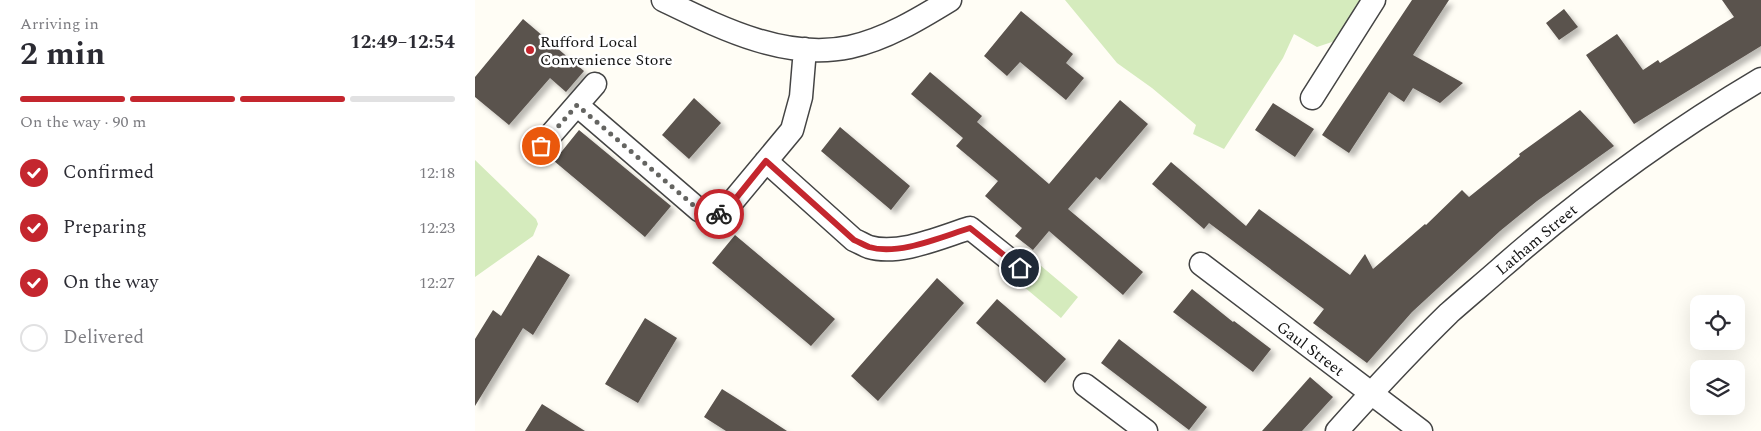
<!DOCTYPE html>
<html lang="en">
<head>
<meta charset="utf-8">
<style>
  body { margin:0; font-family:Spectral,serif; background:#f2f2f3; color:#2b2b33; height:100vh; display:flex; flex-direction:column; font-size:19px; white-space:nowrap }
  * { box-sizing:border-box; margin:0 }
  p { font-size:16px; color:#7c7c81 }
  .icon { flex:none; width:28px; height:28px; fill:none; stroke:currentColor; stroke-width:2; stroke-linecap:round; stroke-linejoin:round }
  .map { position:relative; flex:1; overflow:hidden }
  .details { display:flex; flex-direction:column; background:#fff; width:475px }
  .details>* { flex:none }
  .buttons { position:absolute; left:1215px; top:295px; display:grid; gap:10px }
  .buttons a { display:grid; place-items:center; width:55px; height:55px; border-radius:10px; background:#fff; box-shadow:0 5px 20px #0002; font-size:25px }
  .pin { position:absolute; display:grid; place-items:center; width:42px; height:42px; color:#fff; margin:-21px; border:2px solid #fff; border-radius:50%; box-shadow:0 1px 5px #0007 }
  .courier { position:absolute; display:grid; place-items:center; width:50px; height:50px; margin:-25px; border:4px solid #c4262e; border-radius:50%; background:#fff; color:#222; box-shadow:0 1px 6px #0007 }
  .summary em { font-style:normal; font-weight:700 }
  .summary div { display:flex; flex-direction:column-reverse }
  .summary { display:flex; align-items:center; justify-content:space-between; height:85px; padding:0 20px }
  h1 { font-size:32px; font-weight:700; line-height:38px }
  .bar { display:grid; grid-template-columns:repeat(4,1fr); gap:8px 5px; align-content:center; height:60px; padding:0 20px }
  .bar i { height:6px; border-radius:4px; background:#e1e1e2 }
  .bar .current { background:#c4262e }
  .bar p { grid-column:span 4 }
  ol { padding:0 20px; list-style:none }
  li { display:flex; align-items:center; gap:15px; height:55px }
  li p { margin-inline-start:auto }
  li .icon { padding:5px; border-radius:50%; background:#c4262e; color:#fff; stroke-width:4 }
  li:last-child { color:#7c7c81 }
  li i { width:28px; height:28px; border:2px solid #e1e1e2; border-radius:50% }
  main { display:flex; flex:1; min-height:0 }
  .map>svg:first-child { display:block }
  .green { fill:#d5ebbd }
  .building { fill:#5a524d; filter:url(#shadow) }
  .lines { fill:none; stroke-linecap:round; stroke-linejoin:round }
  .minor-casing { stroke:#444; stroke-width:25 }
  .minor { stroke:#fff; stroke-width:22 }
  .done { stroke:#646461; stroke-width:5; stroke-dasharray:0 9 }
  .route { stroke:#c4262e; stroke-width:6 }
  .poi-dot { fill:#c4262e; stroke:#fff; stroke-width:2 }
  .labels { text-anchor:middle; stroke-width:5; stroke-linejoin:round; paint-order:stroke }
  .poi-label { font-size:16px; fill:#111; stroke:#fff; text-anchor:start }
  .street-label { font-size:16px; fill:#111; stroke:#fff }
</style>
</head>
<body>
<main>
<section class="details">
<div class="summary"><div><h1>2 min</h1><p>Arriving in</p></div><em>12:49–12:54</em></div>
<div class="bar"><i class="current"></i><i class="current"></i><i class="current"></i><i></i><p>On the way · 90 m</p></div>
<ol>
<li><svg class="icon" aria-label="check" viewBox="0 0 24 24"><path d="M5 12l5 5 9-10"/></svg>Confirmed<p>12:18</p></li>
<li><svg class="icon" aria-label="check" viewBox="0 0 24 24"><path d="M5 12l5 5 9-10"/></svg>Preparing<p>12:23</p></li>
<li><svg class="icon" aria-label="check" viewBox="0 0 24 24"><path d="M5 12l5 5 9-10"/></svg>On the way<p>12:27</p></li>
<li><i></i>Delivered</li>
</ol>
</section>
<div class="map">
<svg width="1286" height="431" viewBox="0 0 1286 431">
  <defs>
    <filter id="shadow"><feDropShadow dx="4.5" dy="4.5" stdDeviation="2.5" flood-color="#0004"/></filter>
  </defs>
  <rect width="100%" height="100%" fill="#fffdf5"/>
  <path class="green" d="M590 0H885L860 41 842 47 819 34 808 58 749 149 718 134 721 125 677 88 642 63Z
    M0 160 61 219 63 224 58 236 0 277Z
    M559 260 603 297 586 318 542 281Z"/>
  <path class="building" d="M937 0H974L938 55 988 83 965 103 938 88 929 102 914 92 874 153 847 135Z
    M1247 0H1286V46L1159 124 1111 55 1142 34 1168 70 1183 60 1185 63 1259 17Z
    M1089 9 1103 27 1084 40 1071 23Z
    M546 11 598 54 591 63 609 78 591 100 545 62 532 76 509 56Z
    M48 19 109 71 91 92 75 78 34 125 0 97V77Z
    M455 72 507 116 502 122 574 184 645 100 673 124 625 180 621 177 593 209 668 272 648 295 574 231 558 250 540 236 547 228 510 196 523 181 481 146 488 138 436 94Z
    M219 98 246 123 214 159 187 135Z
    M798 103 839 129 820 157 780 130Z
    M1105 110 1139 146 1062 201 1025 231 937 312 892 363 838 323 849 309 734 223 729 229 677 184 696 162 771 226 784 209 875 275 890 254 898 269 950 224 951 225 987 190 994 197 1045 156 1044 154Z
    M365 127 435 186 416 210 346 151Z
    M104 130 196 206 170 237 79 161Z
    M260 235 360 319 336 346 237 263Z
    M63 255 95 275 58 335 48 328 0 406V339L18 310 26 316Z
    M462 278 489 303 403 401 376 376Z
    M717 289 758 322 759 321 796 349 778 372 698 312Z
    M522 299 591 359 570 383 501 323Z
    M170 318 202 338 163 403 130 384Z
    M644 339 732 407 714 430 626 363Z
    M835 377 858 397 827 431H787Z
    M247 389 266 401 312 431H251L229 417Z
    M67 404 110 431H50Z"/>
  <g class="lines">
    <defs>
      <path id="minor" d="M188 0C244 27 310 61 375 47 411 39 444 19 475 0
        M837 98 899 0
        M102 105 224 210 235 216 245 214 258 201 317 130 326 97 330 49
        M66 146 120 84
        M291 161 379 240C384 242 389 245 394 247 424 256 466 237 495 228L545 268
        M726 264 946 431
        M610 385 671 431
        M862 431C898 391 935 351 974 313 991 298 1009 283 1026 268 1107 197 1193 134 1286 79"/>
    </defs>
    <use href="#minor" class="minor-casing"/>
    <use href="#minor" class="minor"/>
  </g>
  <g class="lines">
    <path class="done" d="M66 146 102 105 224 210 235 216 244 214"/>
    <path class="route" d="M244 214 258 202 291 161 379 240C384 242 389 245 394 247 423 256 466 237 495 228L545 268"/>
  </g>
  <circle class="poi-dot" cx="55" cy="50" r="5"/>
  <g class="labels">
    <g class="poi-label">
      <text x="65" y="47">Rufford Local<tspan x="65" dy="18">Convenience Store</tspan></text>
    </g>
    <g class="street-label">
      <text transform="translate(1061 239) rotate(-40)" y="6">Latham Street</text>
      <text transform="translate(836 348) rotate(37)" y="6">Gaul Street</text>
    </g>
  </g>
</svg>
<div class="buttons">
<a><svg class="icon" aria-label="locate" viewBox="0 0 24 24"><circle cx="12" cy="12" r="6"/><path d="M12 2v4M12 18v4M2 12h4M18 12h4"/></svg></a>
<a><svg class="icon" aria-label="layers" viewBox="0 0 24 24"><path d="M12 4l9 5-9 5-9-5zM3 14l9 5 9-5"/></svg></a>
</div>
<div class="pin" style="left:66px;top:146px;background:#ea580c"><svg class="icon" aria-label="bag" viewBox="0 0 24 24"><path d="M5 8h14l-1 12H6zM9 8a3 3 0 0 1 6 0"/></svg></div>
<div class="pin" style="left:545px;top:268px;background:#1f2937"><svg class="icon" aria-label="home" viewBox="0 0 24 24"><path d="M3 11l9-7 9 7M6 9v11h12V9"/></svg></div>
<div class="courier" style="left:244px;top:214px"><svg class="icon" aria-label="bike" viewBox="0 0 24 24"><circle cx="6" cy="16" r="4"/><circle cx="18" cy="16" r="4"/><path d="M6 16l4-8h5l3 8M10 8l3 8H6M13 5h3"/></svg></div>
</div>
</main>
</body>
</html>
